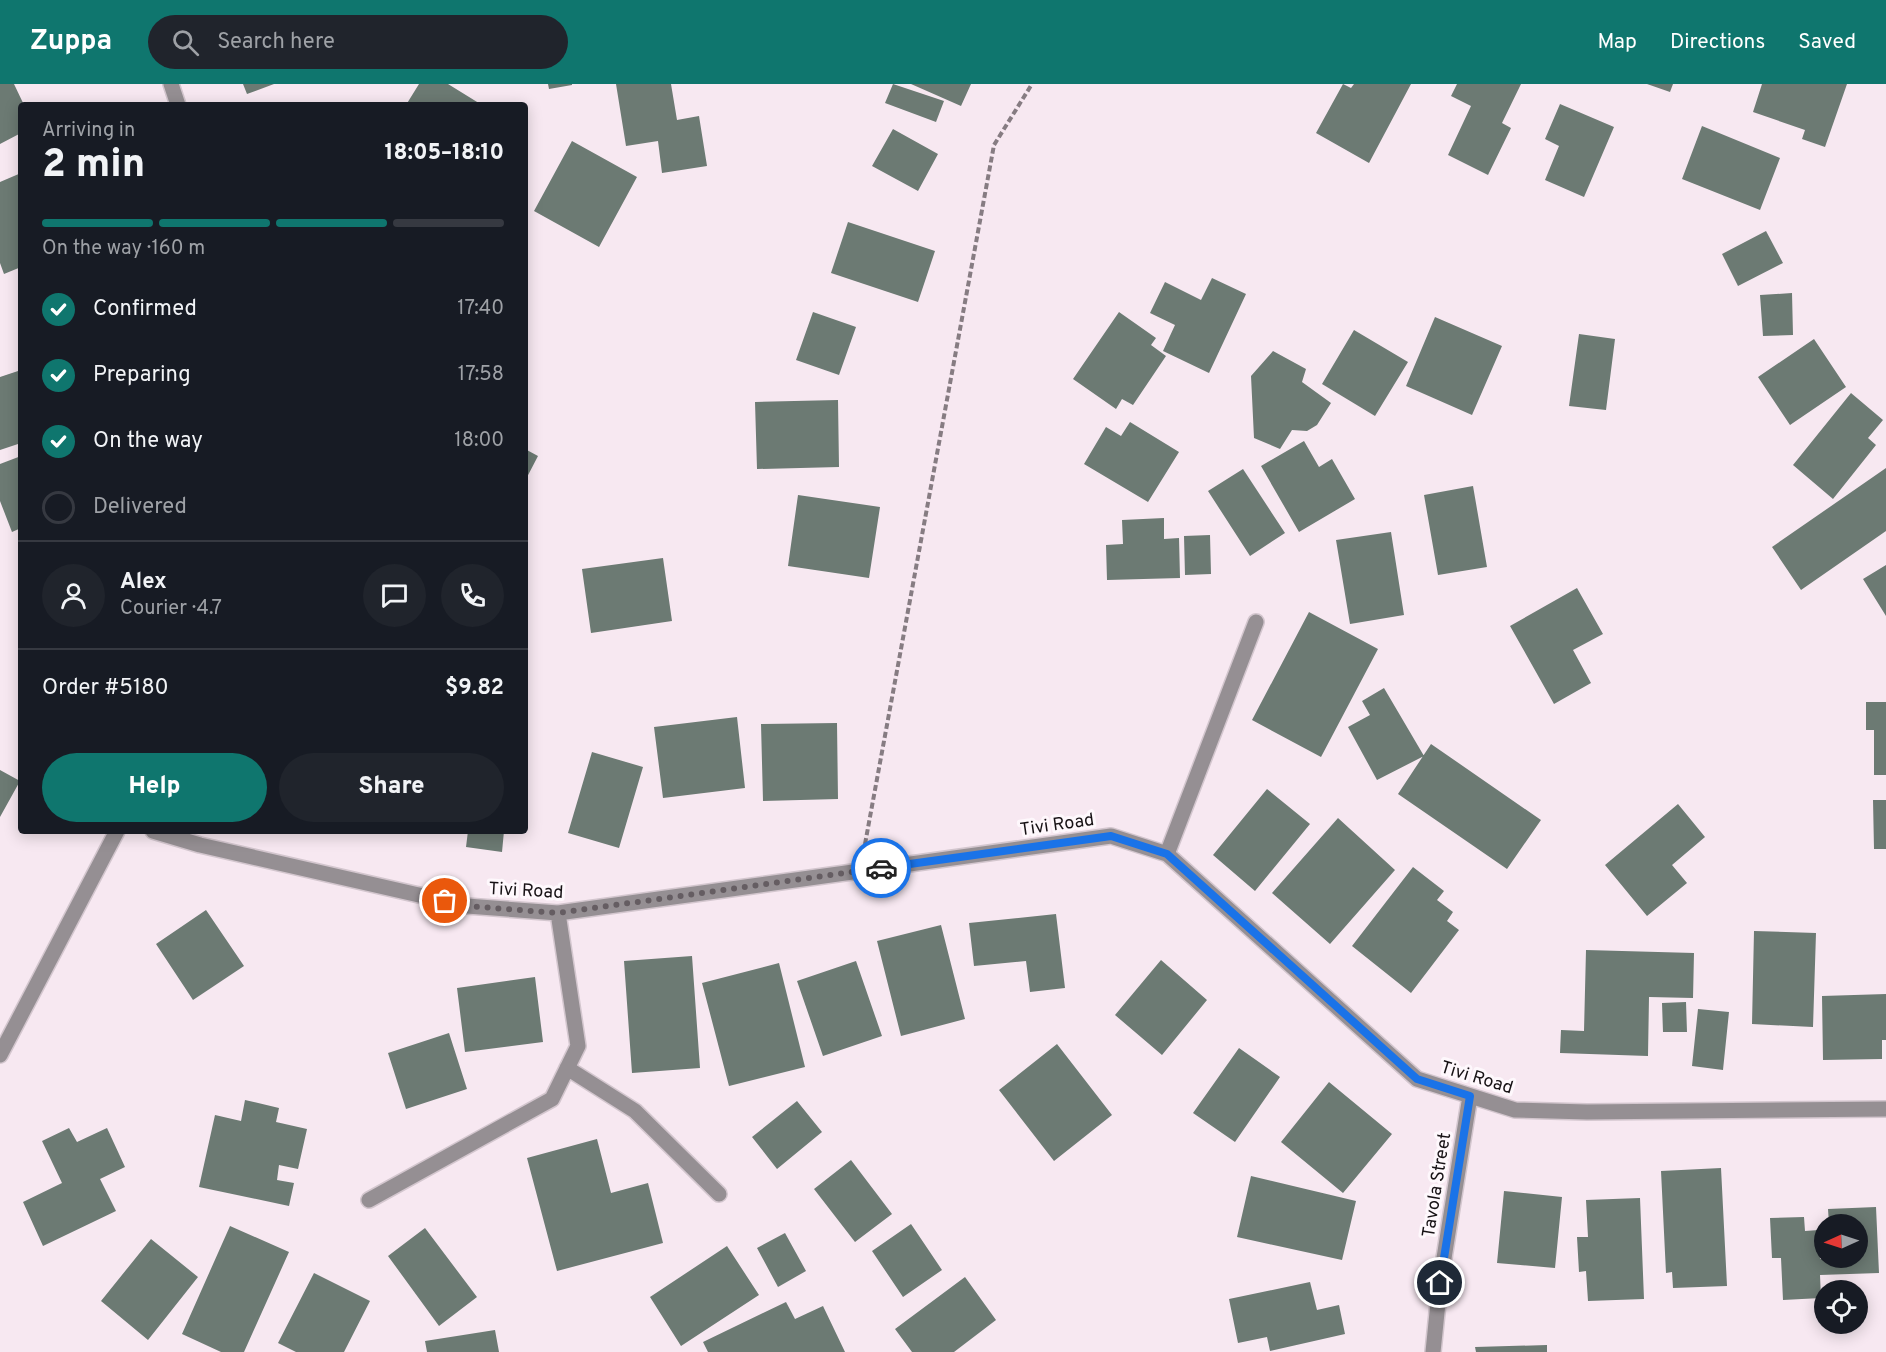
<!DOCTYPE html>
<html lang="en">
<head>
<meta charset="utf-8">
<style>
  body { margin:0; font-family:Overpass,sans-serif; background:#20242c; color:#f1f3f6; height:100vh; display:flex; flex-direction:column; font-size:22px; white-space:nowrap }
  * { box-sizing:border-box; margin:0 }
  p { font-size:20px; color:#9ea1a6 }
  .icon { flex:none; width:33px; height:33px; fill:none; stroke:currentColor; stroke-width:2; stroke-linecap:round; stroke-linejoin:round }
  .map { position:relative; flex:1; overflow:hidden }
  .details { position:absolute; left:18px; top:18px; width:510px; height:732px; display:flex; flex-direction:column; background:#171b24; border-radius:6px; box-shadow:0 3px 15px #0003 }
  .details>* { flex:none }
  .needle { width:39px; rotate:267deg }
  .fabs { position:absolute; left:1814px; top:1130px; display:grid; gap:12px }
  .fabs a { display:grid; place-items:center; width:54px; height:54px; border-radius:50%; background:#171b24; box-shadow:0 3px 15px #0003; font-size:30px }
  .pin { position:absolute; display:grid; place-items:center; width:51px; height:51px; color:#fff; margin:-26px; border:3px solid #fff; border-radius:50%; box-shadow:0 2px 6px #0007 }
  .courier { position:absolute; display:grid; place-items:center; width:60px; height:60px; margin:-30px; border:4px solid #1a73e8; border-radius:50%; background:#fff; color:#222; box-shadow:0 2px 8px #0007 }
  .summary em { font-style:normal; font-weight:800 }
  .summary div { display:flex; flex-direction:column-reverse }
  .summary { display:flex; align-items:center; justify-content:space-between; height:102px; padding:0 24px }
  h1 { font-size:39px; font-weight:800; line-height:45px }
  .bar { display:grid; grid-template-columns:repeat(4,1fr); gap:9px 6px; align-content:center; height:72px; padding:0 24px }
  .bar i { height:8px; border-radius:4px; background:#363941 }
  .bar .on { background:#0f766e }
  .bar p { grid-column:span 4 }
  .line { display:flex; align-items:center; gap:15px; padding:0 24px; border-top:2px solid #363941 }
  .line div { flex:1 }
  .round { display:grid; place-items:center; flex:none; width:63px; height:63px; border-radius:32px; background:#20242c }
  ol { padding:0 24px; list-style:none }
  li { display:flex; align-items:center; gap:18px; height:66px }
  li p { margin-inline-start:auto }
  li .icon { padding:6px; border-radius:50%; background:#0f766e; color:#fff; stroke-width:4 }
  li:last-child { color:#9ea1a6 }
  li i { width:33px; height:33px; border:3px solid #363941; border-radius:50% }
  .action { display:flex; gap:12px; margin-top:auto; padding:12px 24px }
  .action a { flex:1; height:69px; border-radius:36px; background:#0f766e; color:#fff; font-size:24px; font-weight:800; line-height:69px; text-align:center }
  .action a+a { background:#20242c; color:#f1f3f6 }
  header { display:flex; align-items:center; gap:36px; box-sizing:border-box; height:84px; padding:0 30px; background:#0f766e; color:#fff }
  header strong { font-size:28px }
  nav { display:flex; gap:33px; margin-inline-start:auto; font-size:21px }
  .search { width:420px; height:54px; background:#20242c; display:flex; align-items:center; gap:15px; box-sizing:border-box; padding:0 21px; border-radius:33px; color:#9ea1a6; font-size:22px }
  .map>svg:first-child { display:block }
  .building { fill:#6c7a73 }
  .lines { fill:none; stroke-linecap:round; stroke-linejoin:round }
  .minor-casing { stroke:#d3c6ce; stroke-width:18 }
  .path { stroke:#867c82; stroke-width:4; stroke-dasharray:6 3; stroke-linecap:butt }
  .minor { stroke:#958f93; stroke-width:15 }
  .done { stroke:#655d62; stroke-width:6; stroke-dasharray:0 10.8 }
  .route { stroke:#1a73e8; stroke-width:8 }
  .labels { text-anchor:middle; stroke-width:6; stroke-linejoin:round; paint-order:stroke }
  .street-label { font-size:18px; fill:#171215; stroke:#fef8fc }
</style>
</head>
<body>
<header>
<strong>Zuppa</strong>
<div class="search"><svg class="icon" aria-label="search" viewBox="0 0 24 24"><circle cx="10" cy="10" r="6"/><path d="M15 15l6 6"/></svg>Search here</div>
<nav><a>Map</a><a>Directions</a><a>Saved</a></nav>
</header>
<div class="map">
<svg width="1886" height="1268" viewBox="0 0 1886 1268">
  <rect width="100%" height="100%" fill="#f7e8f1"/>
  <path class="building" d="M0 0H14L24 21H21V49L0 60Z
    M243 0H274L247 10Z
    M419 0H448L482 21H406Z
    M548 0H572V1L549 5Z
    M616 0H671L677 36 699 32 707 82 662 89 658 57 626 62Z
    M893 0 944 17 936 38 885 19Z
    M911 0H971L961 22Z
    M1343 0 1351 4 1354 0H1411L1369 79 1316 49Z
    M1457 0H1521L1502 39 1511 44 1488 91 1448 71 1471 22 1451 12Z
    M1647 0H1673L1670 8Z
    M1762 0H1847L1825 63 1802 55 1805 46 1753 28Z
    M1560 20 1614 43 1584 113 1545 96 1559 62 1545 55Z
    M1702 42 1780 74 1760 126 1682 95Z
    M893 45 938 70 918 107 872 82Z
    M572 57 637 93 599 163 534 127Z
    M21 89V183L4 190 0 179V98Z
    M848 138 935 167 918 218 831 189Z
    M1766 147 1783 179 1738 202 1722 170Z
    M1212 194 1246 210 1209 289 1163 267 1175 241 1150 229 1165 198 1201 216Z
    M1792 209 1793 251 1763 252 1760 211Z
    M813 228 856 243 839 291 796 276Z
    M1119 228 1156 254 1151 261 1166 272 1133 321 1122 315 1116 325 1073 295Z
    M1435 233 1502 262 1472 331 1406 302Z
    M1354 246 1408 278 1375 332 1322 300Z
    M1579 250 1615 255 1606 326 1569 322Z
    M1814 255 1846 303 1790 341 1758 293Z
    M1273 267 1306 285 1302 298 1331 319 1317 341 1307 347 1292 346 1280 365 1254 354 1251 292Z
    M21 286V359L0 366V293Z
    M1851 309 1883 336 1868 354 1876 361 1833 415 1793 381Z
    M838 316 839 383 757 385 755 318Z
    M1130 338 1179 368 1148 418 1084 380 1106 343 1121 352Z
    M1304 357 1319 383 1332 375 1355 415 1299 448 1261 382Z
    M525 365 538 372 525 397Z
    M21 372V444L12 448 0 417V380Z
    M1886 384V447L1801 506 1772 463Z
    M1243 385 1285 449 1250 472 1208 407Z
    M1473 402 1487 483 1438 491 1424 411Z
    M798 411 880 423 869 494 788 482Z
    M1164 434V455L1179 454 1180 494 1107 496 1106 461 1123 460 1122 436Z
    M1391 448 1404 531 1350 540 1336 456Z
    M1210 451 1211 490 1185 491 1184 452Z
    M663 474 672 537 591 549 582 485Z
    M1886 481V532L1863 495Z
    M1577 504 1603 550 1573 566 1591 599 1554 620 1510 542Z
    M1309 528 1378 565 1321 673 1252 636Z
    M1384 604 1424 672 1377 696 1348 643 1370 631 1362 617Z
    M1866 618H1886V691H1874V646H1866Z
    M737 633 745 704 663 714 654 643Z
    M837 639 838 715 763 717 761 640Z
    M1431 660 1541 736 1507 785 1398 710Z
    M592 668 643 683 619 764 568 749Z
    M0 686 20 697 0 733Z
    M1267 705 1310 740 1255 807 1213 771Z
    M1873 716H1886V765H1874Z
    M1678 720 1705 753 1672 781 1687 799 1647 832 1605 781Z
    M1338 734 1395 786 1330 860 1272 809Z
    M468 747H504L502 768 466 763Z
    M1413 783 1444 807 1437 816 1453 828 1447 837 1459 846 1411 909 1352 862Z
    M206 826 244 882 193 916 156 860Z
    M1056 830 1065 904 1030 908 1026 877 974 882 969 839Z
    M941 841 965 935 901 952 877 857Z
    M1754 847 1816 849 1813 943 1752 940Z
    M1586 866 1694 869 1693 914 1649 913 1648 972 1560 969 1561 946 1584 947Z
    M692 872 700 984 632 989 624 877Z
    M1161 876 1207 916 1162 971 1115 931Z
    M856 877 882 952 823 972 797 897Z
    M779 879 805 983 729 1002 702 899Z
    M535 893 543 958 465 968 457 904Z
    M1886 910V956H1882V975L1823 976 1822 912Z
    M1686 918 1687 948H1663L1662 919Z
    M1698 925 1729 928 1723 986 1692 982Z
    M449 949 467 1005 406 1025 388 969Z
    M1057 960 1112 1031 1054 1077 999 1006Z
    M1239 964 1280 993 1235 1058 1193 1029Z
    M1329 998 1392 1050 1343 1109 1281 1058Z
    M245 1016 279 1024 276 1038 307 1045 298 1085 279 1081 277 1096 294 1099 289 1122 199 1103 215 1031 241 1037Z
    M797 1017 822 1048 777 1085 752 1053Z
    M69 1044 77 1058 107 1044 125 1083 100 1095 116 1127 43 1162 23 1118 62 1099 42 1057Z
    M597 1055 611 1109 648 1099 663 1159 557 1187 527 1074Z
    M851 1076 892 1130 855 1158 814 1105Z
    M1721 1084 1727 1202 1673 1204 1672 1188 1666 1189 1661 1087Z
    M1251 1092 1356 1117 1342 1176 1237 1153Z
    M1504 1107 1562 1113 1555 1184 1497 1179Z
    M1640 1114 1644 1215 1588 1217 1586 1187 1579 1188 1577 1153H1588L1586 1116Z
    M1876 1123 1879 1189 1820 1191 1821 1214 1783 1216 1781 1174H1772L1770 1134 1804 1133 1805 1147 1819 1146 1820 1175 1857 1173V1140H1829L1828 1125Z
    M911 1140 942 1186 903 1213 872 1167Z
    M230 1142 289 1168 244 1268H221L182 1250Z
    M425 1144 477 1213 439 1242 388 1172Z
    M785 1149 806 1187 778 1203 757 1164Z
    M151 1155 198 1193 148 1256 101 1217Z
    M727 1162 759 1211 681 1262 650 1213Z
    M314 1189 370 1217 344 1268H296L278 1259Z
    M965 1193 996 1236 954 1268H912L895 1245Z
    M1310 1198 1317 1226 1339 1221 1345 1250 1270 1267 1267 1253 1238 1259 1229 1215Z
    M786 1218 795 1235 823 1222 845 1268H708L703 1258Z
    M495 1246 499 1268H427L425 1257Z
    M1547 1261V1268H1476L1475 1263Z"/>
  <g class="lines">
    <defs>
      <path id="minor" d="M171 0 178 21
        M153 747 200 761 467 822 558 829 1111 752 1167 770 1417 995 1515 1026 1587 1028 1886 1025
        M1167 770 1256 538
        M0 971 117 747
        M567 984 635 1027 719 1110
        M369 1116 552 1015 578 962 558 829
        M1433 1268 1440 1199 1470 1012"/>
    </defs>
    <use href="#minor" class="minor-casing"/>
    <path class="path" d="M865 760 994 61 1032 0"/>
    <use href="#minor" class="minor"/>
  </g>
  <g class="lines">
    <path class="done" d="M445 817 467 822 558 829 881 784"/>
    <path class="route" d="M881 784 1111 752 1167 770 1417 995 1470 1012 1440 1199"/>
  </g>
  <g class="labels">
    <g class="street-label">
      <text transform="translate(1057 740) rotate(-8)" y="6">Tivi Road</text>
      <text transform="translate(526 806) rotate(3)" y="6">Tivi Road</text>
      <text transform="translate(1477 993) rotate(17)" y="6">Tivi Road</text>
      <text transform="translate(1436 1101) rotate(-81)" y="6">Tavola Street</text>
    </g>
  </g>
</svg>
<div class="fabs">
<a><svg class="needle" viewBox="-14 -14 28 28"><path d="M0-13l5 13h-10z" fill="#e53935"/><path d="M0 13l5-13h-10z" fill="#9ea1a6"/></svg></a>
<a><svg class="icon" aria-label="locate" viewBox="0 0 24 24"><circle cx="12" cy="12" r="6"/><path d="M12 2v4M12 18v4M2 12h4M18 12h4"/></svg></a>
</div>
<div class="pin" style="left:445px;top:817px;background:#ea580c"><svg class="icon" aria-label="bag" viewBox="0 0 24 24"><path d="M5 8h14l-1 12H6zM9 8a3 3 0 0 1 6 0"/></svg></div>
<div class="pin" style="left:1440px;top:1199px;background:#1f2937"><svg class="icon" aria-label="home" viewBox="0 0 24 24"><path d="M3 11l9-7 9 7M6 9v11h12V9"/></svg></div>
<div class="courier" style="left:881px;top:784px"><svg class="icon" aria-label="car" viewBox="0 0 24 24"><path d="M5 17H2v-5l4-1 3-4h7l3 4 3 1v5h-3M9 17h6M6 11h13"/><circle cx="7" cy="17" r="2"/><circle cx="17" cy="17" r="2"/></svg></div>
<section class="details">
<div class="summary"><div><h1>2 min</h1><p>Arriving in</p></div><em>18:05–18:10</em></div>
<div class="bar"><i class="on"></i><i class="on"></i><i class="on"></i><i></i><p>On the way · 160 m</p></div>
<ol>
<li><svg class="icon" aria-label="check" viewBox="0 0 24 24"><path d="M5 12l5 5 9-10"/></svg>Confirmed<p>17:40</p></li>
<li><svg class="icon" aria-label="check" viewBox="0 0 24 24"><path d="M5 12l5 5 9-10"/></svg>Preparing<p>17:58</p></li>
<li><svg class="icon" aria-label="check" viewBox="0 0 24 24"><path d="M5 12l5 5 9-10"/></svg>On the way<p>18:00</p></li>
<li><i></i>Delivered</li>
</ol>
<div class="line" style="height:108px"><a class="round"><svg class="icon" aria-label="person" viewBox="0 0 24 24"><circle cx="12" cy="8" r="4"/><path d="M4 21q1-7 8-7t8 7"/></svg></a><div><b>Alex</b><p>Courier · 4.7</p></div><a class="round"><svg class="icon" aria-label="chat" viewBox="0 0 24 24"><path d="M4 5h16v11H9l-5 4z"/></svg></a><a class="round"><svg class="icon" aria-label="phone" viewBox="0 0 24 24"><path d="M5 4h4l2 5-3 2q2 4 5 5l2-3 5 2v4C11 20 4 13 5 4z"/></svg></a></div>
<div class="line" style="height:78px"><div>Order #5180</div><b>$9.82</b></div>
<div class="action"><a>Help</a><a>Share</a></div>
</section>
</div>
</body>
</html>
